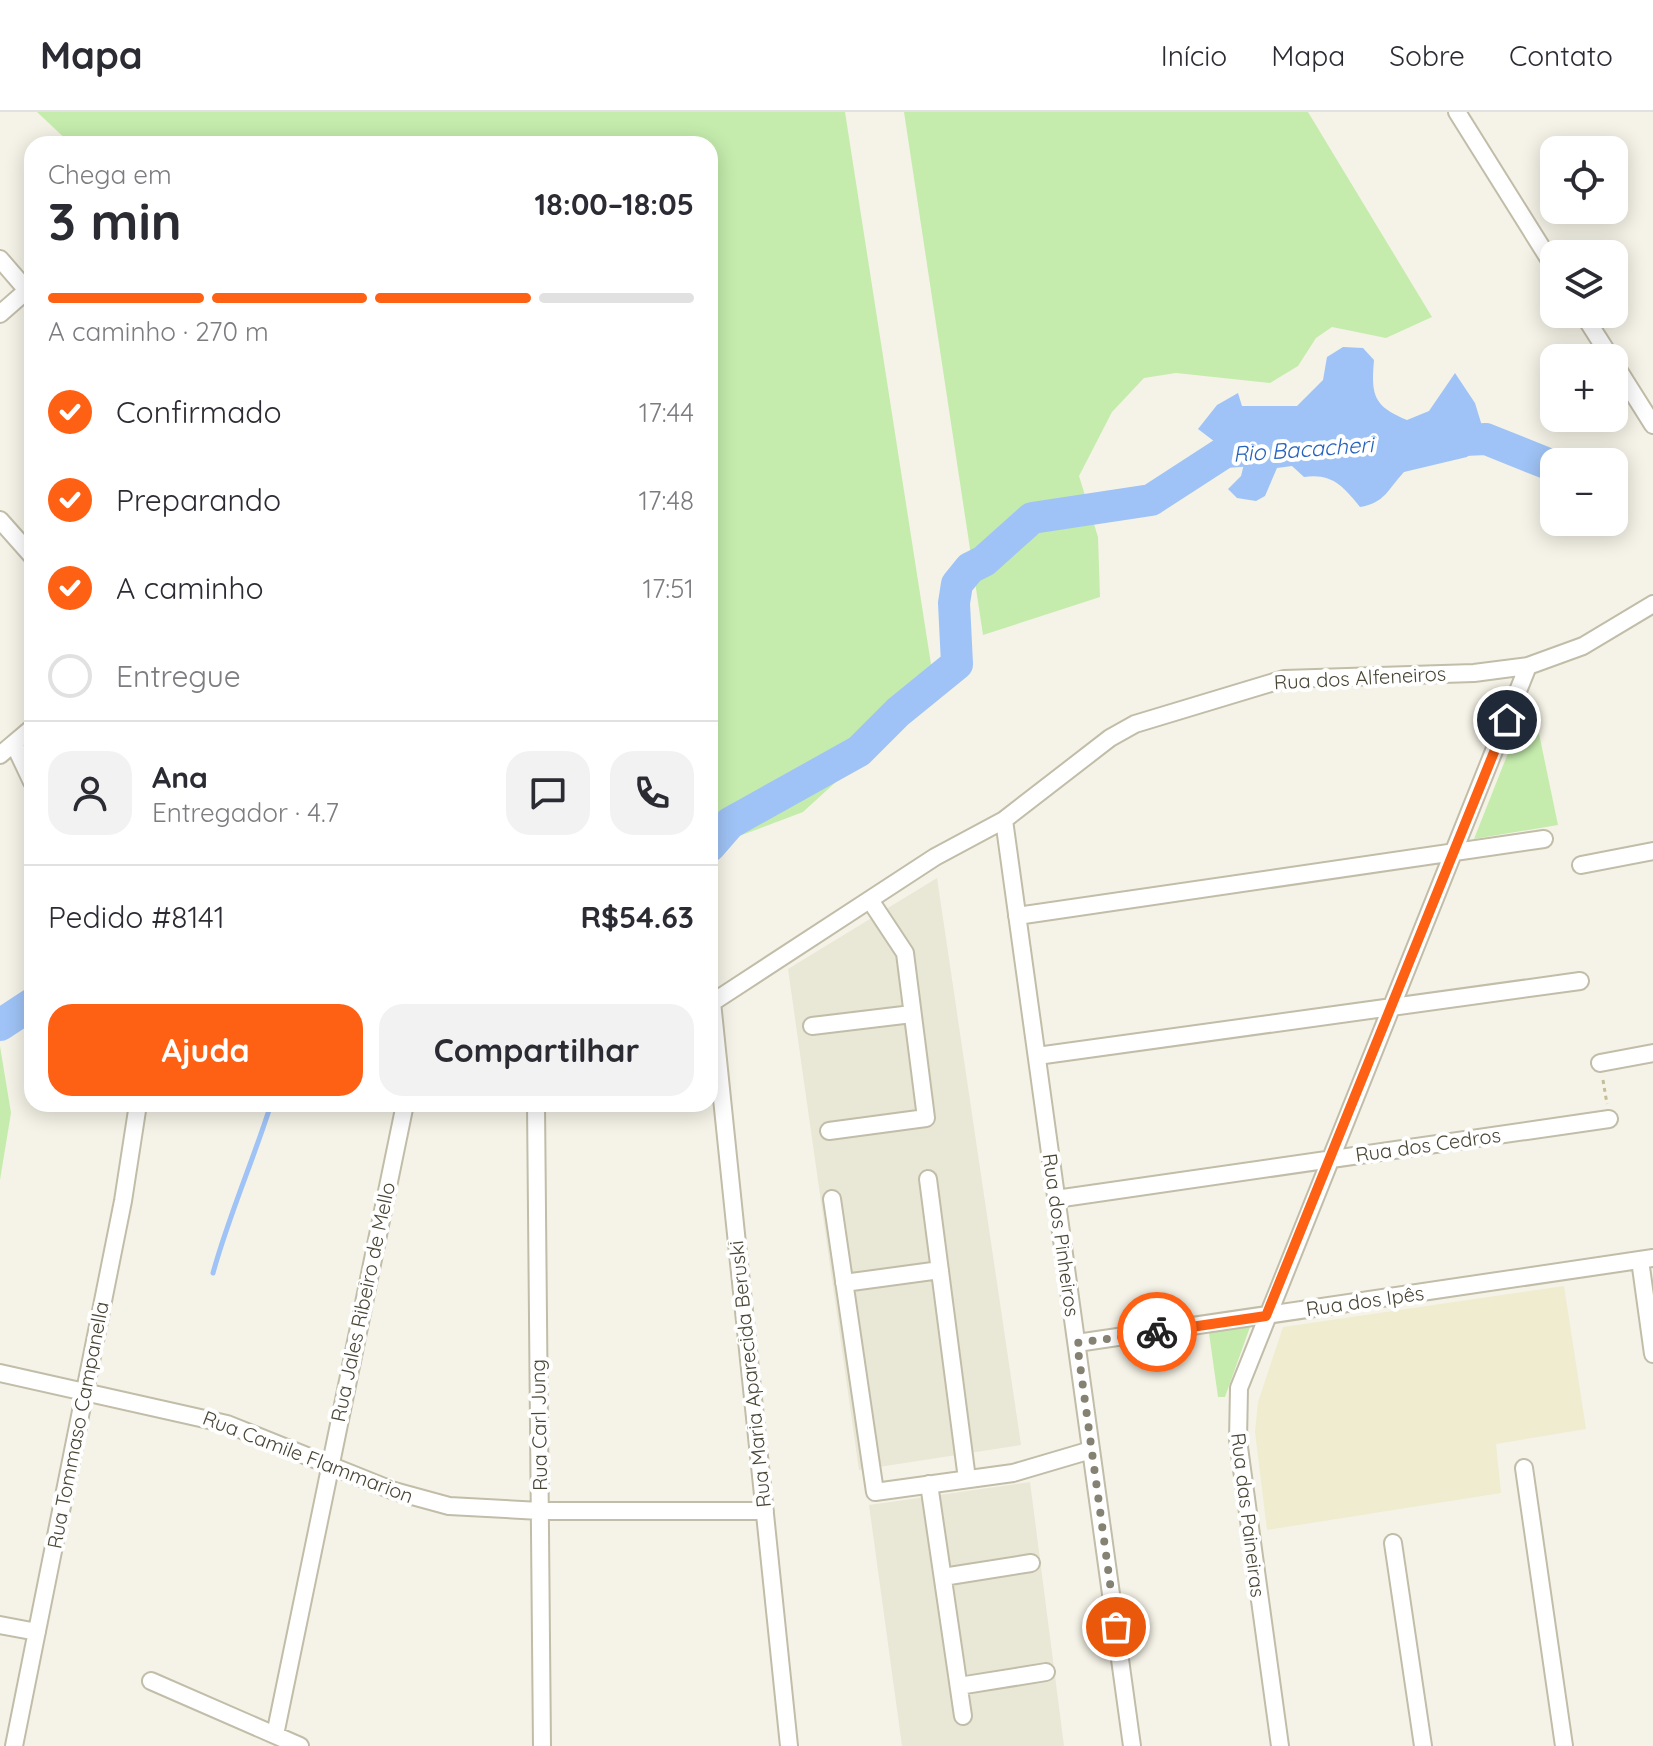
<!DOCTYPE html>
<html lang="pt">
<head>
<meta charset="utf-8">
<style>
  body { margin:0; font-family:Quicksand,sans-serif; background:#f2f2f3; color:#2b2b33; height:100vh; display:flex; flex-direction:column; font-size:30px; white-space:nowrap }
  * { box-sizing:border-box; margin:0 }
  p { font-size:26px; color:#7c7c81 }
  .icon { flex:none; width:44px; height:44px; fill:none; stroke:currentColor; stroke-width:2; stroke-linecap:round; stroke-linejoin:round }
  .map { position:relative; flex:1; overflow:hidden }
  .side { position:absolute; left:24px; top:24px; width:694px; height:976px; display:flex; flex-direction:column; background:#fff; border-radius:24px; box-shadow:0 4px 20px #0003 }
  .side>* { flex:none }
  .tools { position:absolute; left:1540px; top:24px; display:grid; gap:16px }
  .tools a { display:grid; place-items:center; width:88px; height:88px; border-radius:16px; background:#fff; box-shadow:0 4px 20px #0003; font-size:40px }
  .pin { position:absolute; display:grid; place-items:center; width:68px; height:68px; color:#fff; margin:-34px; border:4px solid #fff; border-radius:50%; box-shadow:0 2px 8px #0007 }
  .courier { position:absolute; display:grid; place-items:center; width:80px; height:80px; margin:-40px; border:6px solid #ff6114; border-radius:50%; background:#fff; color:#222; box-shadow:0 2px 10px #0007 }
  .headline em { font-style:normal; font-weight:700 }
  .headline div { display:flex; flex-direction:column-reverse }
  .headline { display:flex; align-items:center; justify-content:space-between; height:136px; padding:0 24px }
  h1 { font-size:52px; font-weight:700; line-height:60px }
  .bar { display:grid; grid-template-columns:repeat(4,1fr); gap:12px 8px; align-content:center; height:96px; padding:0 24px }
  .bar i { height:10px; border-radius:6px; background:#e1e1e2 }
  .bar .active { background:#ff6114 }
  .bar p { grid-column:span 4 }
  .line { display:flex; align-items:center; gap:20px; padding:0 24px; border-top:2px solid #e1e1e2 }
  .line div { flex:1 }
  .round { display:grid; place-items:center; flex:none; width:84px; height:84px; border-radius:24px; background:#f2f2f3 }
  ol { padding:0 24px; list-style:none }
  li { display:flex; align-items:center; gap:24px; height:88px }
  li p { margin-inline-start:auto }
  li .icon { padding:8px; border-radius:50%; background:#ff6114; color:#fff; stroke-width:4 }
  li:last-child { color:#7c7c81 }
  li i { width:44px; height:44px; border:4px solid #e1e1e2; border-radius:50% }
  .primary-button { display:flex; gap:16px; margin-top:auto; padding:16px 24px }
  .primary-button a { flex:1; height:92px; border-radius:24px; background:#ff6114; color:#fff; font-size:32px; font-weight:700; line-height:92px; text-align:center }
  .primary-button a+a { background:#f2f2f3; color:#2b2b33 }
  header { display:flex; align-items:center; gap:48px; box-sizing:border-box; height:112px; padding:0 40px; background:#fff; border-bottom:2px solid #e1e1e2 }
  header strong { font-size:38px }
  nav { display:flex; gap:44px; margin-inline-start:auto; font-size:28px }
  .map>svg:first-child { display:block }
  .residential { fill:#e9e7d5 }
  .education { fill:#efecd0 }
  .green { fill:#c5ecad }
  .water { fill:#9fc3f6 }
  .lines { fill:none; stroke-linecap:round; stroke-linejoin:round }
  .stream { stroke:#9fc3f6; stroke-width:5 }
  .river { stroke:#9fc3f6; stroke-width:32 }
  .street-casing { stroke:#c1bda9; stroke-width:20 }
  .path { stroke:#c4bd99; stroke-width:3; stroke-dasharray:4 4; stroke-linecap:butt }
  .street { stroke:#fff; stroke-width:16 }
  .done { stroke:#858273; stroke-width:8; stroke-dasharray:0 14.4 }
  .route { stroke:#ff6114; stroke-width:10 }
  .labels { text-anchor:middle; stroke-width:8; stroke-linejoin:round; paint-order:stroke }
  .street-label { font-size:20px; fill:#494535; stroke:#fff }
  .water-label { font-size:22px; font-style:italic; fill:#2562bf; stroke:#fff }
</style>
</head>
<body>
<header>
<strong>Mapa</strong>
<nav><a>Início</a><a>Mapa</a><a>Sobre</a><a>Contato</a></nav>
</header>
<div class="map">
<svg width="1653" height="1634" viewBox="0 0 1653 1634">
  <rect width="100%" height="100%" fill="#f5f3e7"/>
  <path class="residential" d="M937 766 1021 1333 859 1358 788 857Z
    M1030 1370 1064 1634H902L869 1393Z"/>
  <path class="education" d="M1564 1174 1586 1317 1496 1332 1501 1381 1267 1418 1255 1320 1258 1290 1283 1215Z"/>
  <path class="green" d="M37 0H845L933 565 895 616 803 700 710 735V32H71Z
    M904 0H1308L1432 205 1386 226 1332 215 1316 226 1298 254 1270 271 1176 261 1144 266 1112 300 1079 364 1098 425 1100 485 983 523Z
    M1531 583 1558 713 1474 727Z
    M0 934 11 1001 0 1068Z
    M1250 1215 1225 1285H1218L1209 1221Z"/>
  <path class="water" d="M1343 235 1363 236 1374 248C1371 283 1373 294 1407 308L1429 299 1455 261 1475 291 1486 327 1467 345 1404 360C1388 377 1385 391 1360 395 1343 374 1332 361 1304 365L1292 354 1277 356 1265 384 1256 389 1237 386 1228 377 1241 364 1244 352 1198 317 1217 293 1238 281 1242 294H1297L1323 268 1327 245Z"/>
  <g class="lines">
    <path class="stream" d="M213 1161C229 1103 253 1049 271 992"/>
    <path class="river" d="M1443 329 1486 327 1546 351
      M710 734 730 711 859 639 898 600 957 552 954 491 957 472 970 456 984 449 1032 406 1151 388 1225 340 1269 337
      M0 913 32 892"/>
    <defs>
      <path id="street" d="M1457 0 1554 155
        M0 147 32 184
        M0 202 32 174
        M1583 202 1611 246
        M1614 251 1653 313
        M0 408 32 444
        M14 632 32 670
        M0 643 32 616
        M1004 708 1132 1634
        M1581 753 1653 739
        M1017 804 1544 727
        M712 890 789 1634
        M710 892 935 745 1004 708 1110 626 1135 612 1284 567 1474 561 1528 554 1583 534 1653 492
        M812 914 912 902
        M1037 944 1580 869
        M1600 951 1653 941
        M536 992 542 1634
        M829 1019 926 1006 905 841 870 788
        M928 1067 967 1367
        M832 1087 875 1380 1013 1361 1091 1338
        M1056 1087 1609 1007
        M1640 1148 1653 1242
        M844 1171 940 1158
        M1077 1231 1653 1146
        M0 1261 227 1312 394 1379 449 1394 540 1399H765
        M1524 1356 1564 1634
        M929 1372 963 1604
        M1393 1431 1423 1634
        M943 1465 1031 1451
        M0 1513 37 1520
        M151 1569 300 1634
        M959 1574 1046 1560
        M275 1623 405 992
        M14 1634 123 1089 138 992
        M1280 1634 1238 1328 1239 1276 1528 554"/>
    </defs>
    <use href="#street" class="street-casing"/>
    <path class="path" d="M1603 968 1607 992"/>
    <use href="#street" class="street"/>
  </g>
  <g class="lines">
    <path class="done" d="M1116 1515 1077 1231 1157 1220"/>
    <path class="route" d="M1157 1220 1266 1204 1507 608"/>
  </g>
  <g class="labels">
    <g class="street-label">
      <text transform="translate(1360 566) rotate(-3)" y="7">Rua dos Alfeneiros</text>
      <text transform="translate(1428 1033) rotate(-8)" y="7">Rua dos Cedros</text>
      <text transform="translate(1061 1123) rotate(82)" y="7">Rua dos Pinheiros</text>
      <text transform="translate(1365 1189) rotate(-8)" y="7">Rua dos Ipês</text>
      <text transform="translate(363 1190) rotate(-78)" y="7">Rua Jales Ribeiro de Mello</text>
      <text transform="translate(750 1262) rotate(-96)" y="7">Rua Maria Aparecida Beruski</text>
      <text transform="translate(78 1313) rotate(-79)" y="7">Rua Tommaso Campanella</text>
      <text transform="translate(539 1313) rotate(-91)" y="7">Rua Carl Jung</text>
      <text transform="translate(308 1345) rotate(21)" y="7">Rua Camile Flammarion</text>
      <text transform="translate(1248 1403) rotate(83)" y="7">Rua das Paineiras</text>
    </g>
    <g class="water-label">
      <text transform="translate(1303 337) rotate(-4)" y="8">Rio Bacacheri</text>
    </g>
  </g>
</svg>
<div class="tools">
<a><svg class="icon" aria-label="locate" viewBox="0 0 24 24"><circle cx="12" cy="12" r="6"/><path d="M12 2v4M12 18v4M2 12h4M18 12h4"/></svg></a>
<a><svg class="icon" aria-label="layers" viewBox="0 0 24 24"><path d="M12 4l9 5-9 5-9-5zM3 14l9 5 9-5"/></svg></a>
<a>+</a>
<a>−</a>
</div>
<div class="pin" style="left:1116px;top:1515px;background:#ea580c"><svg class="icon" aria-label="bag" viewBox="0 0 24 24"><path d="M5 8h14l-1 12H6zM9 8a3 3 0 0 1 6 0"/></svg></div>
<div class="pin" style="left:1507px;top:608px;background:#1f2937"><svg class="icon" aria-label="home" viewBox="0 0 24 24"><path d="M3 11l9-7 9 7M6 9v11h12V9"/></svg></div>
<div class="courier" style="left:1157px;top:1220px"><svg class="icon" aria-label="bike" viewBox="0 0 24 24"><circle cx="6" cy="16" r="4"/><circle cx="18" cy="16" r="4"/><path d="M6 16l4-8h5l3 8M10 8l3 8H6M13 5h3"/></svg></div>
<section class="side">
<div class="headline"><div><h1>3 min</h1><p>Chega em</p></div><em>18:00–18:05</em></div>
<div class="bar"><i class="active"></i><i class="active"></i><i class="active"></i><i></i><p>A caminho · 270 m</p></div>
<ol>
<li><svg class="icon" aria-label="check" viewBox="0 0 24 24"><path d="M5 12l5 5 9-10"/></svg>Confirmado<p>17:44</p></li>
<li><svg class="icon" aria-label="check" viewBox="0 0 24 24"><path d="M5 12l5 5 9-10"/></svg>Preparando<p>17:48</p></li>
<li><svg class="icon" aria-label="check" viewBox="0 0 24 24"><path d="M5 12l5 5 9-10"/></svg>A caminho<p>17:51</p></li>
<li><i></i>Entregue</li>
</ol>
<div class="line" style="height:144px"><a class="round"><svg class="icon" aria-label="person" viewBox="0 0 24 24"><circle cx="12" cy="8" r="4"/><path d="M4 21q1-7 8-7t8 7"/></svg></a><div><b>Ana</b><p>Entregador · 4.7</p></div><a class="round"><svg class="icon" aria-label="chat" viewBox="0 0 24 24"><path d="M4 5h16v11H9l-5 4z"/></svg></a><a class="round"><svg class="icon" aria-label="phone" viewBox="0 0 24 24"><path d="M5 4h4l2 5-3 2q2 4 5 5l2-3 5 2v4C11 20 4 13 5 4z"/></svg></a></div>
<div class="line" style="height:104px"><div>Pedido #8141</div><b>R$54.63</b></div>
<div class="primary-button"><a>Ajuda</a><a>Compartilhar</a></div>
</section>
</div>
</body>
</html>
